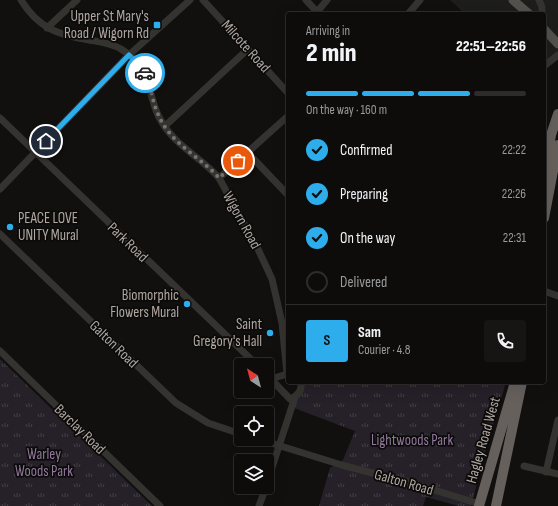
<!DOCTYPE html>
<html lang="en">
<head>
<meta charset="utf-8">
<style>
  body { margin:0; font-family:"Sofia Sans Condensed",sans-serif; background:#161514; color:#f1f3f6; height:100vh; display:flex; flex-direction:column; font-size:15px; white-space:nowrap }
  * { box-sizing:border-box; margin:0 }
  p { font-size:13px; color:#9a9b9d }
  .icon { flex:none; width:22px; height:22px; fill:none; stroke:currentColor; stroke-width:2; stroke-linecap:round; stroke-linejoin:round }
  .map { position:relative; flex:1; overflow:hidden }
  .drawer { position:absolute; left:286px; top:12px; width:260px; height:372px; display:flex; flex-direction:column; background:#0d0c0b; border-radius:4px; box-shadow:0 4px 16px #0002,0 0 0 1px #2d2c2c }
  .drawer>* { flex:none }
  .needle { width:26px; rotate:324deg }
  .buttons { position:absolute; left:234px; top:358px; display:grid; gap:8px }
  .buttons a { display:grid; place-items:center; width:40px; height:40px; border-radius:4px; background:#0d0c0b; box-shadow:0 4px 16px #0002,0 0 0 1px #2d2c2c; font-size:20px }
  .pin { position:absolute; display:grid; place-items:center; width:34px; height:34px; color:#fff; margin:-17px; border:2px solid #fff; border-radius:50%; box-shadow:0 1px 4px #0007 }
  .courier { position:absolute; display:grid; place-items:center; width:40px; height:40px; margin:-20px; border:3px solid #2dadeb; border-radius:50%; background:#fff; color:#222; box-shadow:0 1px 5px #0007 }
  .summary em { font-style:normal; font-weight:800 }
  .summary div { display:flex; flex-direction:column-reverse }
  .summary { display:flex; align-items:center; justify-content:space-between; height:68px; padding:0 20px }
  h1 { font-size:26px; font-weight:800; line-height:30px }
  .bar { display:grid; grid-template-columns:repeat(4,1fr); gap:6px 4px; align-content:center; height:48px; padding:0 20px }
  .bar i { height:5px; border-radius:3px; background:#2d2c2c }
  .bar .on { background:#2dadeb }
  .bar p { grid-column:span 4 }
  .line { display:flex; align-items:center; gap:10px; padding:0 20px; border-top:1px solid #2d2c2c }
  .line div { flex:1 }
  .round { display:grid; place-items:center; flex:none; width:42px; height:42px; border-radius:4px; background:#161514 }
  ol { padding:0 20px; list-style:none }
  li { display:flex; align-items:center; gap:12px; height:44px }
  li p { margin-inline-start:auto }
  li .icon { padding:4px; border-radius:50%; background:#2dadeb; color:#111; stroke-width:4 }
  li:last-child { color:#9a9b9d }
  li i { width:22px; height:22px; border:2px solid #2d2c2c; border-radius:50% }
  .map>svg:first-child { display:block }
  .built { fill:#1d1d1b }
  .park { fill:url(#park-tufts) }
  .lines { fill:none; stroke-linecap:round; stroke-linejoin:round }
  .minor { stroke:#353330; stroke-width:7 }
  .major { stroke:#54504c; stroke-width:9 }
  .highway { stroke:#66605d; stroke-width:10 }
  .done { stroke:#79726e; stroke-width:4; stroke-dasharray:0 7.2 }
  .route { stroke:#2dadeb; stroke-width:5 }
  .poi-dot { fill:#2dadeb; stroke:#0b0b0a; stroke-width:1.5 }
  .labels { text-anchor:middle; stroke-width:3.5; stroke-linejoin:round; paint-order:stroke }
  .poi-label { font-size:15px; fill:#b1a6a1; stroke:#0b0b0a; text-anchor:end }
  .street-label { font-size:15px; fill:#b1a6a1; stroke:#0b0b0a }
  .park-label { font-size:15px; fill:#92789c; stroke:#0b0b0a }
</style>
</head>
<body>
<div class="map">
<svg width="558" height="506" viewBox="0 0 558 506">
  <defs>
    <pattern id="park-tufts" width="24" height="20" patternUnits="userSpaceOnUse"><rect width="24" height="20" fill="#262028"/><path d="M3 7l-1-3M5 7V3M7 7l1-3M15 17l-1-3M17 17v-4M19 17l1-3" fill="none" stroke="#433d44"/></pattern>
  </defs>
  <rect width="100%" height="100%" fill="#11100f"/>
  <path class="built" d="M450 0H558V55L544 66V14H465Z"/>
  <path class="park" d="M0 359 152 506H0Z
    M304 382H506L485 453 471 506H459L426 497 423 506H319L330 468 343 460 355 431 294 408Z"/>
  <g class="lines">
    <path class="minor" d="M21 0C38 28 58 35 89 40 100 42 111 43 121 49 154 70 145 86 158 115 172 145 199 155 219 178L257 247 272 279 282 323 287 374
      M203 0 288 93
      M306 0 319 14
      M539 0 542 7V14
      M317 12 327 0
      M408 14 420 0
      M47 28 77 0
      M544 66 558 55
      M0 118 257 365
      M165 126 248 49
      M248 153 288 195
      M219 178 288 116
      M0 189 129 55 190 0
      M0 234 176 403 208 423 241 434
      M544 291 558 296
      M0 351 160 506
      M267 375 290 399C298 396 302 390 301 382
      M268 375 274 378 284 375
      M258 439 345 466 408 482 480 504
      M524 466 558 474
      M546 472 558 420
      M267 483 295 397
      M259 506 266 487"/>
    <path class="major" d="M513 0 529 14
      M544 29 558 44"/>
    <path class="highway" d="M544 172 551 135 558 114
      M544 218 558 145
      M479 506 515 382
      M496 506 522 382"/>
  </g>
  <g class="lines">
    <path class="done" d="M145 73C151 86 152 101 158 114 170 144 200 156 219 178L238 161"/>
    <path class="route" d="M46 141 129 55 144 70 145 73"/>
  </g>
  <g class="poi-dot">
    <rect x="153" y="21" width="8" height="8" rx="2"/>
    <circle cx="10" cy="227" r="4"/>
    <circle cx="187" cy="304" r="4"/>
    <circle cx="270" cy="333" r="4"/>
  </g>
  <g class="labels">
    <g class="poi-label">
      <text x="149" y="21">Upper St Mary's<tspan x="149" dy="17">Road / Wigorn Rd</tspan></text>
      <text x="18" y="223" text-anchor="start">PEACE LOVE<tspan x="18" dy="17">UNITY Mural</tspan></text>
      <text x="179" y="300">Biomorphic<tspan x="179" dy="17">Flowers Mural</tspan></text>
      <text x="262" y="329">Saint<tspan x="262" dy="17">Gregory's Hall</tspan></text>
    </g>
    <g class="street-label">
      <text transform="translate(246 46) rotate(48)" y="5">Milcote Road</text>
      <text transform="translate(242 220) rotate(61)" y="5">Wigorn Road</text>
      <text transform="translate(128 242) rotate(44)" y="5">Park Road</text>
      <text transform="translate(114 344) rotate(44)" y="5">Galton Road</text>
      <text transform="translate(80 429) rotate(44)" y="5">Barclay Road</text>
      <text transform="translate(483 440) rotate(-74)" y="5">Hagley Road West</text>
      <text transform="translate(404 482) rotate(16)" y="5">Galton Road</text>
    </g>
    <g class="park-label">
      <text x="412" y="445">Lightwoods Park</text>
      <text x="44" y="459">Warley<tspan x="44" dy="17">Woods Park</tspan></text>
    </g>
  </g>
</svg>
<div class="buttons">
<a><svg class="needle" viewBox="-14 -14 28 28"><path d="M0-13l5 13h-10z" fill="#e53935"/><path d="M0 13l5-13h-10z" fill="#9a9b9d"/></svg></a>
<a><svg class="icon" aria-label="locate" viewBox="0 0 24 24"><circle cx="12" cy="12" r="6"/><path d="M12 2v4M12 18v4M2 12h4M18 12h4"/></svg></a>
<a><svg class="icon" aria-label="layers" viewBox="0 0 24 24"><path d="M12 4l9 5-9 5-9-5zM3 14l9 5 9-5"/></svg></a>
</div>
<div class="pin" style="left:238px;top:161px;background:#ea580c"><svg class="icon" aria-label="bag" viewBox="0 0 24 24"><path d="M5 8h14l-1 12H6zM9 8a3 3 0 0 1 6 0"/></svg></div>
<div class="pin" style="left:46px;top:141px;background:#1f2937"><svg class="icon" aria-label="home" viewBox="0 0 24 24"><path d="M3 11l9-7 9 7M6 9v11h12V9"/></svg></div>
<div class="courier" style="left:145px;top:73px"><svg class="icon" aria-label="car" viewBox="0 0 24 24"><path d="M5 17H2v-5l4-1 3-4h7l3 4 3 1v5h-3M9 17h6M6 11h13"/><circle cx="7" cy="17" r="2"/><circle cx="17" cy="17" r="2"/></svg></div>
<section class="drawer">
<div class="summary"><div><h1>2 min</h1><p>Arriving in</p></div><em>22:51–22:56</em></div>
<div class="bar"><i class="on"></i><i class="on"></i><i class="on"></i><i></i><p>On the way · 160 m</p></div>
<ol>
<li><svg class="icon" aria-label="check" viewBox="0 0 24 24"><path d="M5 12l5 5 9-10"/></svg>Confirmed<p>22:22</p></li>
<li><svg class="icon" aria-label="check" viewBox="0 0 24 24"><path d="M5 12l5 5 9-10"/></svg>Preparing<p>22:26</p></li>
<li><svg class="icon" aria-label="check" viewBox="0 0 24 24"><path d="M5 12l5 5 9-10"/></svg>On the way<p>22:31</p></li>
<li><i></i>Delivered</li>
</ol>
<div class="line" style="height:72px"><b class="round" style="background:#2dadeb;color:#111">S</b><div><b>Sam</b><p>Courier · 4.8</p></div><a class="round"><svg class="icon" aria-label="phone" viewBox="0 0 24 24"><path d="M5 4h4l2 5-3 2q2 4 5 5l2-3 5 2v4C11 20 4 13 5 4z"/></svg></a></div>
</section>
</div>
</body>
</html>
